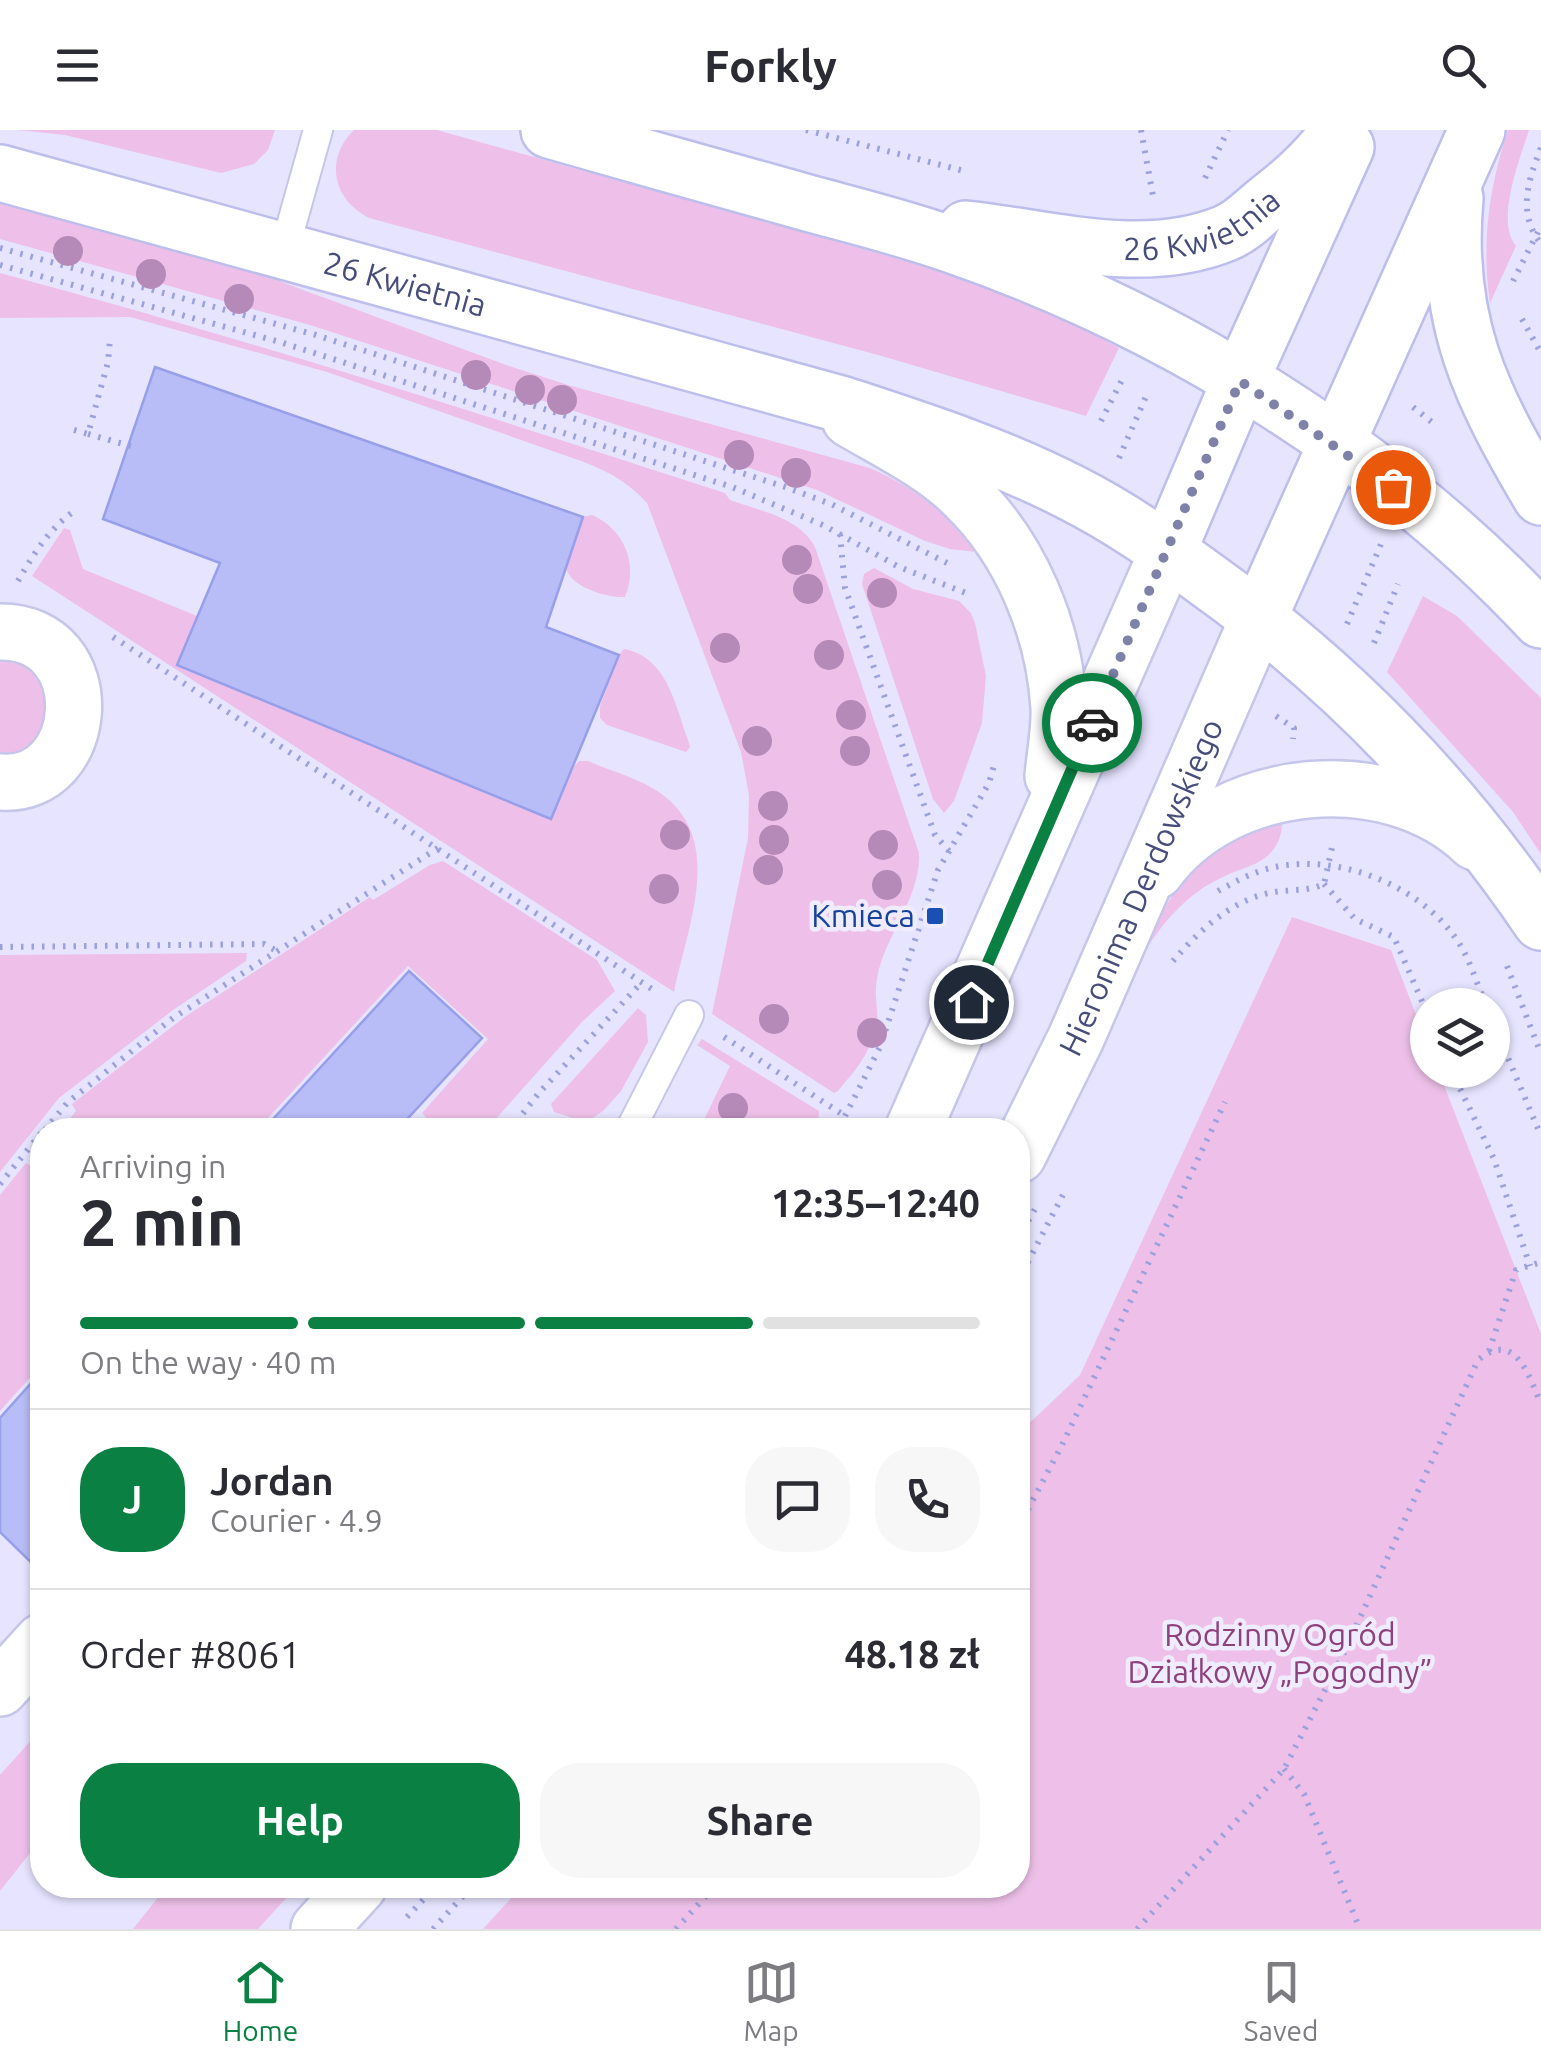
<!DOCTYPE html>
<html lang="en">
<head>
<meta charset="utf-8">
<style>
  body { margin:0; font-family:Ubuntu,sans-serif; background:#f7f7f7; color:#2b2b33; height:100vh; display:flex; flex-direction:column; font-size:38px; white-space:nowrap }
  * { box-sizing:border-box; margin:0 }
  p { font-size:32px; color:#7c7c81 }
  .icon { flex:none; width:55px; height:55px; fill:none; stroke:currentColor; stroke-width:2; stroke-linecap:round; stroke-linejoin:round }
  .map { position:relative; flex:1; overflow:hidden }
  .details { position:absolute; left:30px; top:988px; width:1000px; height:780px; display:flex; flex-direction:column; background:#fff; border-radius:40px; box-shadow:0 2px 8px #0004 }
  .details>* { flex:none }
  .tools { position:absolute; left:1410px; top:858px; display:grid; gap:20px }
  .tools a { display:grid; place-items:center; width:100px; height:100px; border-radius:50%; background:#fff; box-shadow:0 2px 8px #0004; font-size:50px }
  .pin { position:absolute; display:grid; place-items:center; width:85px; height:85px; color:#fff; margin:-42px; border:5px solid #fff; border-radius:50%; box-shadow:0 2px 10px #0007 }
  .courier { position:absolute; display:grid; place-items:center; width:100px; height:100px; margin:-50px; border:8px solid #0b8043; border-radius:50%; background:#fff; color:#222; box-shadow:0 2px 12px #0007 }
  .headline em { font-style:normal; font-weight:700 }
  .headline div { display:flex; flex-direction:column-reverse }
  .headline { display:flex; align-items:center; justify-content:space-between; height:170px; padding:0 50px }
  h1 { font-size:65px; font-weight:700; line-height:75px }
  .bar { display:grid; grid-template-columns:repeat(4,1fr); gap:15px 10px; align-content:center; height:120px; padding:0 50px }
  .bar i { height:12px; border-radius:8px; background:#e1e1e2 }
  .bar .current { background:#0b8043 }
  .bar p { grid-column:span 4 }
  .line { display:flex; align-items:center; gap:25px; padding:0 50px; border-top:2px solid #e1e1e2 }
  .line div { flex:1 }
  .round { display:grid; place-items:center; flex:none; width:105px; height:105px; border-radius:40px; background:#f7f7f7 }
  .button { display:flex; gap:20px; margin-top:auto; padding:20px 50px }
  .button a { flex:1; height:115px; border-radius:40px; background:#0b8043; color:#fff; font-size:40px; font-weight:700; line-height:115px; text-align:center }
  .button a+a { background:#f7f7f7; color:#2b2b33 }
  header { display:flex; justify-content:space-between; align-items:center; height:130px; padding:0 50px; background:#fff; font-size:45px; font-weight:700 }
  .tabs { display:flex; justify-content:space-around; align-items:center; height:140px; border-top:2px solid #e1e1e2; background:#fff; font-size:28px; color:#7c7c81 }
  .tabs a { display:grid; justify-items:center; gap:5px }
  .tabs .current { color:#0b8043 }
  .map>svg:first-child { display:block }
  .green { fill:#eec0e9 }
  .building { fill:#b8bdf7; stroke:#979feb; stroke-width:2.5 }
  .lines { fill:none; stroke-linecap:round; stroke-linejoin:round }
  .lane-casing { stroke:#c6c6eb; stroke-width:32 }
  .street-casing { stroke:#c6c6eb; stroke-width:60 }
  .secondary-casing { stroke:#bdbeec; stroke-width:60 }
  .path { stroke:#9ba1dc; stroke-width:6; stroke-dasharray:2.5 8; stroke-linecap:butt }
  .lane { stroke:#fff; stroke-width:28 }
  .street { stroke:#fff; stroke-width:55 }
  .secondary { stroke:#fff; stroke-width:55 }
  .tree { fill:#b68ab8 }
  .done { stroke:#7e82a9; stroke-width:10; stroke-dasharray:0 18 }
  .route { stroke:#0b8043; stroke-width:12 }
  .transit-dot { fill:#1a4fb4; stroke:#efecff; stroke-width:4 }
  .labels { text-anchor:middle; stroke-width:9; stroke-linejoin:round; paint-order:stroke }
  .street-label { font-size:32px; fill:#464d7a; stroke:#efecff }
  .transit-label { font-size:32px; fill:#164399; stroke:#efecff; text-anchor:end }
  .park-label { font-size:32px; fill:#8e417d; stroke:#efecff }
</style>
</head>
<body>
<header><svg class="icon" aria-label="menu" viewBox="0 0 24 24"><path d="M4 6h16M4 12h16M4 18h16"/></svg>Forkly<svg class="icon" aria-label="search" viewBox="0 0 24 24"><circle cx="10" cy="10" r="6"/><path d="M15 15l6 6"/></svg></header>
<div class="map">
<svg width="1541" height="1799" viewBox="0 0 1541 1799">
  <rect width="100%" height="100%" fill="#e7e4ff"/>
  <path class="green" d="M18 0H275L268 20 254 34 221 43 65 5Z
    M354 0H437L945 142 1058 185 1119 218 1086 286 878 225 369 88C333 70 324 29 354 0Z
    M1508 0H1529C1520 29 1495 90 1516 116L1490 173C1481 113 1489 57 1508 0Z
    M0 73 271 148 509 236 568 255 870 338C920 360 947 386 985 423L950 419 925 411 817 360 310 195 0 109Z
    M0 143C244 208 485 285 725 363L730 370C760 381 799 387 815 417L919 723C921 769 884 806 877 849 872 877 885 884 869 917 862 934 849 947 838 961L834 963 712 884 748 708 749 665 741 622 647 373C628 352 609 342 584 332L327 242 130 187 0 188Z
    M592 385C624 399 639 434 625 467 606 468 571 457 566 438L583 387Z
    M64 398 70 400 83 439 197 486 177 536 550 689 571 640 579 631H588C606 639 627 645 645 654 731 697 689 789 674 862L32 446Z
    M874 438 913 459 959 471 971 483 975 493 986 546 982 593 954 671 944 683 933 669 862 454 864 444Z
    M1423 466 1457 486 1541 568V724L1513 682 1387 542Z
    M624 519C667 527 675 574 688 610L690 617 686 622 607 595 600 588V576L619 525Z
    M0 521 43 540 49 608 0 636Z
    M1281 687C1284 702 1278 718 1265 728 1253 737 1236 740 1223 747 1187 763 1160 795 1141 828 1178 743 1196 725 1281 687Z
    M443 731 597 830 615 861 582 892 486 1000H433V995L422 983 488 909 408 836 257 1000H61L76 981 72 974 186 886 370 767 373 770 430 735Z
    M1292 787 1391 820 1427 913 1428 940H1438L1541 1204V1799H483L523 1755H1018V1304L1080 1245Z
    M247 823 246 831 173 880 59 968 0 1042V825Z
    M638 878 646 885 648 912 621 961 604 980 593 988 579 990 554 982 551 974Z
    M702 909 819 981 818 1000H699L730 936 697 915Z
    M42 1022V1234L0 1281V1065L26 1033 31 1036Z
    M42 1598V1708L0 1761V1645Z
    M168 1755H298L258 1799H133Z"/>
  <path class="building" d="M155 237 583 387 546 497 619 525 551 689 177 535 220 433 103 389Z
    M409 841 482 908 397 1000H263Z
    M42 1241V1443L0 1402V1288Z"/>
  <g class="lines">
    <defs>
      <path id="lane" d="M284 121 318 0
        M630 1000 689 885"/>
      <g id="street">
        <path d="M850 289C889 312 933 333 965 365 1021 419 1054 499 1059 577 1060 600 1055 624 1053 646"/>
        <path d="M0 502C104 501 92 660 0 652"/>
        <path d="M1156 741C1225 645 1389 630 1475 712"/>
        <path d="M913 1000 1168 421"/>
        <path id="s1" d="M1018 1025 1076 908 1259 487"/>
        <path d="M0 1558 42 1512"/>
        <path d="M319 1799 359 1755"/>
      </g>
      <g id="secondary">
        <path d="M549 0C629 23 710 46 790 68 846 84 903 97 958 117 1173 192 1385 323 1541 490"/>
        <path id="s2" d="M0 43 844 275C920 300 998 325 1070 362 1120 387 1165 419 1210 452 1341 546 1451 659 1541 792"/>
        <path d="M1455 68C1444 191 1480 264 1541 367"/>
        <path id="s3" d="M966 99C1050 108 1144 137 1226 103 1243 96 1255 82 1269 71 1297 50 1320 28 1340 0"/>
        <path d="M1168 421 1240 251 1346 17"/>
        <path d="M1259 487 1477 0"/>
      </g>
    </defs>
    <use href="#lane" class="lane-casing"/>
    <use href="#street" class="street-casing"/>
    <use href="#secondary" class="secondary-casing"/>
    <path class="path" d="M806 0 968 42
      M1141 0 1153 66
      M1541 18C1528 50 1517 83 1541 114
      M1205 48 1228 0
      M0 118 316 205 785 357 831 374 947 433
      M0 135 280 212 732 357 823 395 899 437 971 465
      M1513 151 1541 96
      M1522 189 1541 223
      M1413 277 1433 293 1436 288
      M1101 291 1123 248
      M74 300 88 304 108 232 110 210
      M88 304 134 317
      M1119 328 1148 262
      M840 404 845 458 935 705 949 721
      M18 451C33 425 48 400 73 382
      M1347 494 1381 414
      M113 507 655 861
      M1374 513 1398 454
      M1276 586 1294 598 1293 609
      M1324 754 1355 789 1394 807 1428 885
      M1218 761C1236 751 1255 741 1275 737 1342 723 1427 758 1462 818 1472 836 1478 857 1486 875
      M0 817 264 814 275 820
      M1173 831C1198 802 1230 771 1269 763 1287 759 1307 762 1324 754L1333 713
      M1507 836 1541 924
      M1492 890 1541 1006
      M724 907 845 986 843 1000
      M1451 940 1494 1029 1530 1136
      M845 986 880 917 938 740 989 653 994 635
      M45 1000 67 973 173 888 438 718
      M510 1000 538 964 642 852
      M0 1054 42 1002
      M1018 1109 1035 1079
      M1018 1151 1066 1059
      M1489 1221 1516 1140 1541 1132
      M1018 1398 1062 1315 1225 972
      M1284 1639 1304 1664 1360 1799
      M407 1787 437 1755
      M433 1799 473 1755
      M676 1799 716 1755
      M1137 1799 1284 1639 1342 1527 1478 1230C1515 1199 1529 1246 1541 1274"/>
    <use href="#lane" class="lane"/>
    <use href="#street" class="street"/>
    <use href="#secondary" class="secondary"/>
  </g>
  <g class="tree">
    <circle cx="68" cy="121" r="15"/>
    <circle cx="151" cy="144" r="15"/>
    <circle cx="239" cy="169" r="15"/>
    <circle cx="476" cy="245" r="15"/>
    <circle cx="530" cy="260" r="15"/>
    <circle cx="562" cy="270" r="15"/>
    <circle cx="739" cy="325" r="15"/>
    <circle cx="796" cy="343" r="15"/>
    <circle cx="797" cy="430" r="15"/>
    <circle cx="808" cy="459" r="15"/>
    <circle cx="882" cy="463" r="15"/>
    <circle cx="725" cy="518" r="15"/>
    <circle cx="829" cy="525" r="15"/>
    <circle cx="851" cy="585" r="15"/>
    <circle cx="757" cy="611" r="15"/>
    <circle cx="855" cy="621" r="15"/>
    <circle cx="773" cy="676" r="15"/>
    <circle cx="675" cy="705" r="15"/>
    <circle cx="774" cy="710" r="15"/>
    <circle cx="883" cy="715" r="15"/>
    <circle cx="768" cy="740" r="15"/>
    <circle cx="887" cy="755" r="15"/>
    <circle cx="664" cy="759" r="15"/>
    <circle cx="774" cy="889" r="15"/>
    <circle cx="872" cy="903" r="15"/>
    <circle cx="733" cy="978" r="15"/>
  </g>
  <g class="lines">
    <path class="done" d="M1092 593 1240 251 1393 357"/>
    <path class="route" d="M971 872 1092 593"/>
  </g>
  <rect class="transit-dot" x="925" y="776" width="20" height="20" rx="5"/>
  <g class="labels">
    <g class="street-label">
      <text dy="11" stroke="none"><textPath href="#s3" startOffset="242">26 Kwietnia</textPath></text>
      <text dy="11" stroke="none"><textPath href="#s2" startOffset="420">26 Kwietnia</textPath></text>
      <text dy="11" stroke="none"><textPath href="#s1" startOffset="295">Hieronima Derdowskiego</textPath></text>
    </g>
    <g class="transit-label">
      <text x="915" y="797">Kmieca</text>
    </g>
    <g class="park-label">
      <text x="1280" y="1516">Rodzinny Ogród<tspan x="1280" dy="37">Działkowy „Pogodny”</tspan></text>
    </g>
  </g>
</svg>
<div class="tools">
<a><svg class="icon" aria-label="layers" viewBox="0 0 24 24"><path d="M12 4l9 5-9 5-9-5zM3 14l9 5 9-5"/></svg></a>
</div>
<div class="pin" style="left:1393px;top:357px;background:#ea580c"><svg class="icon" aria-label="bag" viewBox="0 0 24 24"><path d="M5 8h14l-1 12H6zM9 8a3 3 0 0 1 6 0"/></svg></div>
<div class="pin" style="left:971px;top:872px;background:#1f2937"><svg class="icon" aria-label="home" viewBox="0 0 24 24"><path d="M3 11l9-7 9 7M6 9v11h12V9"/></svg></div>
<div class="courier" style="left:1092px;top:593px"><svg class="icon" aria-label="car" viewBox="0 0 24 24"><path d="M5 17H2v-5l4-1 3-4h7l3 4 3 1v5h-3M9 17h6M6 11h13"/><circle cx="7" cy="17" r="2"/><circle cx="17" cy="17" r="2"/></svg></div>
<section class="details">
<div class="headline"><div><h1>2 min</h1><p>Arriving in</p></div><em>12:35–12:40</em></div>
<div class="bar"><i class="current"></i><i class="current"></i><i class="current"></i><i></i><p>On the way · 40 m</p></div>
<div class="line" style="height:180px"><b class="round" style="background:#0b8043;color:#fff">J</b><div><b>Jordan</b><p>Courier · 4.9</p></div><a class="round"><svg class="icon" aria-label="chat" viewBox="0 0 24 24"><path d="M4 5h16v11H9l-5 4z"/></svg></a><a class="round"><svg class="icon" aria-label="phone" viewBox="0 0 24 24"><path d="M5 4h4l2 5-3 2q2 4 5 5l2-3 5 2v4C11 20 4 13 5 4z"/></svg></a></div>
<div class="line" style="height:130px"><div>Order #8061</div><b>48.18 zł</b></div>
<div class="button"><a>Help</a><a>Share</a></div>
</section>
</div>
<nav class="tabs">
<a class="current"><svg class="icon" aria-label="home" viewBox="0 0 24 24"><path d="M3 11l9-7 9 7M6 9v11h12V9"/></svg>Home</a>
<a><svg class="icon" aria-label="map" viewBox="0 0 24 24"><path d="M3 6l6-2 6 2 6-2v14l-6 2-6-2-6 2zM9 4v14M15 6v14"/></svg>Map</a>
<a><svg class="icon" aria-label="saved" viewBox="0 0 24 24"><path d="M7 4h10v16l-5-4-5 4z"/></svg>Saved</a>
</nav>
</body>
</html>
